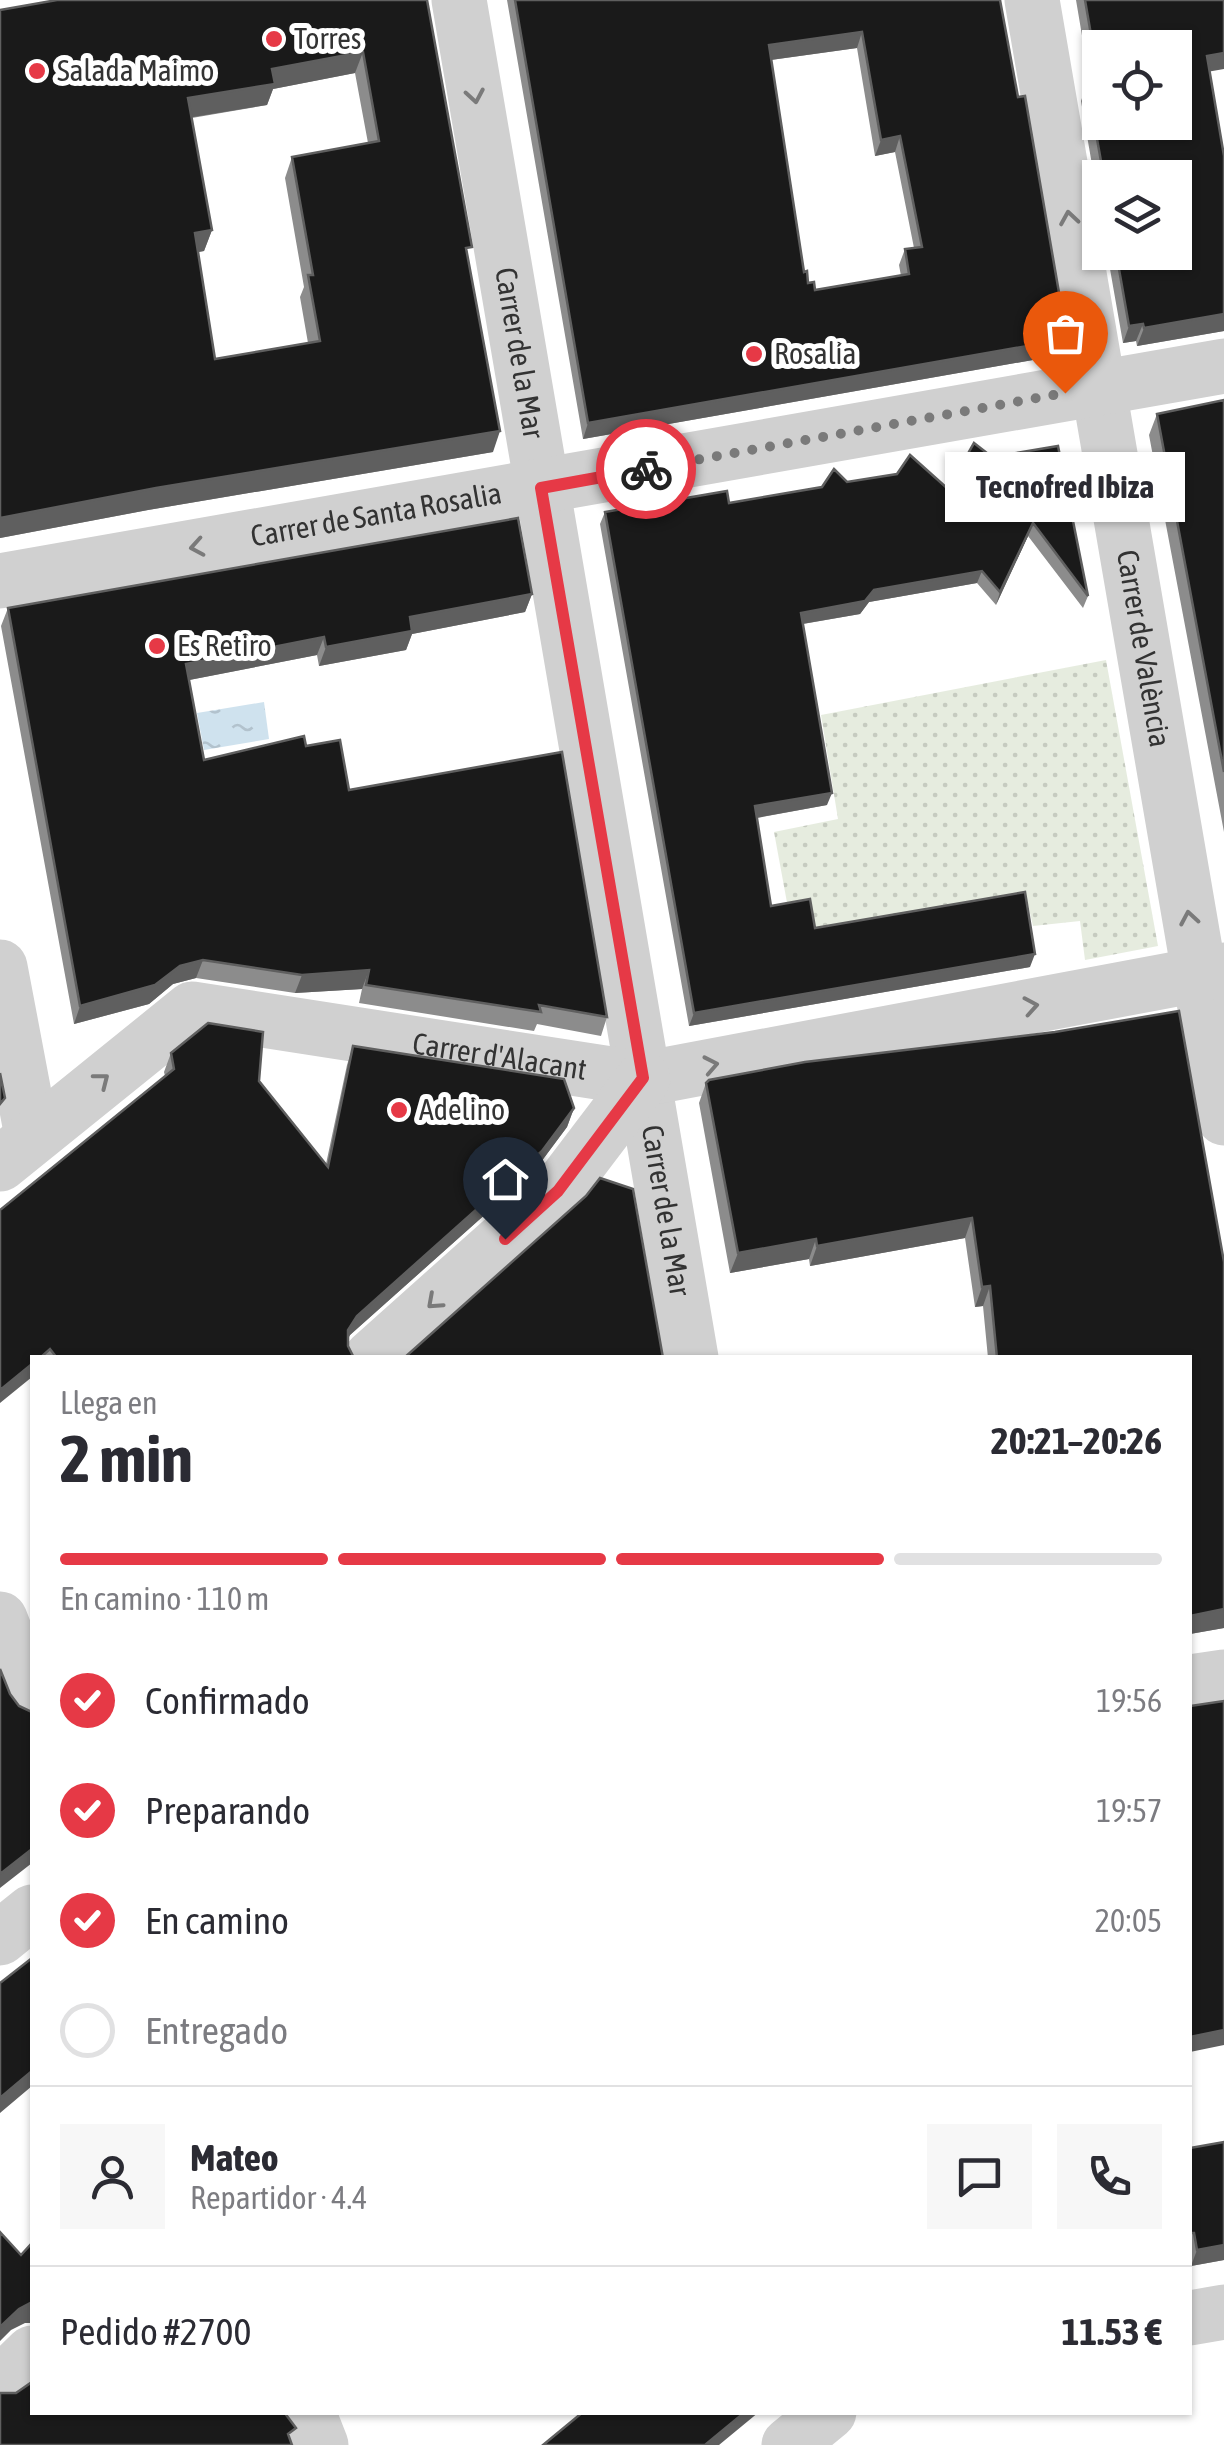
<!DOCTYPE html>
<html lang="es">
<head>
<meta charset="utf-8">
<style>
  body { margin:0; font-family:"Asap Condensed",sans-serif; background:#f7f7f7; color:#2b2b33; height:100vh; display:flex; flex-direction:column; font-size:38px; white-space:nowrap }
  * { box-sizing:border-box; margin:0 }
  p { font-size:32px; color:#7c7c81 }
  .icon { flex:none; width:55px; height:55px; fill:none; stroke:currentColor; stroke-width:2; stroke-linecap:round; stroke-linejoin:round }
  .map { position:relative; flex:1; overflow:hidden }
  .drawer { position:absolute; left:30px; top:1355px; width:1162px; height:1060px; display:flex; flex-direction:column; background:#fff; border-radius:0px; box-shadow:0 2px 8px #0004 }
  .drawer>* { flex:none }
  .controls { position:absolute; left:1082px; top:30px; display:grid; gap:20px }
  .controls a { display:grid; place-items:center; width:110px; height:110px; border-radius:0px; background:#fff; box-shadow:0 2px 8px #0004; font-size:50px }
  .pin { position:absolute; display:grid; place-items:center; width:85px; height:85px; color:#fff; margin:-102px -42px; border-radius:50% 50% 50% 0; rotate:-45deg; box-shadow:0 0 10px #0007 }
  .pin .icon { rotate:45deg }
  .courier { position:absolute; display:grid; place-items:center; width:100px; height:100px; margin:-50px; border:8px solid #e63946; border-radius:50%; background:#fff; color:#222; box-shadow:0 2px 12px #0007 }
  .bubble { position:absolute; height:70px; border-radius:0px; background:#fff; box-shadow:0 2px 8px #0004; font-size:32px; font-weight:700; line-height:70px; text-align:center }
  .headline em { font-style:normal; font-weight:700 }
  .headline div { display:flex; flex-direction:column-reverse }
  .headline { display:flex; align-items:center; justify-content:space-between; height:170px; padding:0 30px }
  h1 { font-size:65px; font-weight:700; line-height:75px }
  .bar { display:grid; grid-template-columns:repeat(4,1fr); gap:15px 10px; align-content:center; height:120px; padding:0 30px }
  .bar i { height:12px; border-radius:8px; background:#e1e1e2 }
  .bar .selected { background:#e63946 }
  .bar p { grid-column:span 4 }
  .line { display:flex; align-items:center; gap:25px; padding:0 30px; border-top:2px solid #e1e1e2 }
  .line div { flex:1 }
  .round { display:grid; place-items:center; flex:none; width:105px; height:105px; border-radius:0px; background:#f7f7f7 }
  ol { padding:0 30px; list-style:none }
  li { display:flex; align-items:center; gap:30px; height:110px }
  li p { margin-inline-start:auto }
  li .icon { padding:10px; border-radius:50%; background:#e63946; color:#fff; stroke-width:4 }
  li:last-child { color:#7c7c81 }
  li i { width:55px; height:55px; border:5px solid #e1e1e2; border-radius:50% }
  .map>svg:first-child { display:block }
  .grass { fill:url(#grass-dots) }
  .water { fill:url(#water-ripples) }
  .lines { fill:none; stroke-linecap:round; stroke-linejoin:round }
  .minor { stroke:#d0d0d0; stroke-width:55 }
  .wall { fill:#8c8c8c; fill-rule:evenodd }
  .shaded-wall { fill:#5f5f5f }
  .building { fill:#1a1a1a; stroke:#5f5f5f; stroke-width:2.5; fill-rule:evenodd }
  .oneway { stroke:#7a7a7a }
  .done { stroke:#7a7a7a; stroke-width:10; stroke-dasharray:0 18 }
  .route { stroke:#e63946; stroke-width:12 }
  .poi-dot { fill:#e63946; stroke:#fff; stroke-width:4 }
  .labels { text-anchor:middle; stroke-width:10; stroke-linejoin:round; paint-order:stroke }
  .poi-label { font-size:30px; fill:#333; stroke:#fff; text-anchor:start }
  .street-label { font-size:30px; fill:#333; stroke:#fff }
</style>
</head>
<body>
<div class="map">
<svg width="1224" height="2445" viewBox="0 0 1224 2445">
  <defs>
    <pattern id="grass-dots" width="8" height="8" patternUnits="userSpaceOnUse" patternTransform="scale(2.5)"><rect width="8" height="8" fill="#e6ecdf"/><path d="M2 2h.1M6 6h.1" fill="none" stroke="#c6cbc0" stroke-width="1.8" stroke-linecap="round"/></pattern>
    <pattern id="water-ripples" width="26" height="14" patternUnits="userSpaceOnUse" patternTransform="scale(2.5)"><rect width="26" height="14" fill="#cfe2ee"/><path d="M2 4q2-2 4 0t4 0M15 11q2-2 4 0t4 0" fill="none" stroke="#b2c2cd"/></pattern>
  </defs>
  <rect width="100%" height="100%" fill="#fff"/>
  <path class="grass" d="M1106 660 1158 946 1085 960 1080 921 1033 926 1027 900 815 934 788 908 774 832 838 819 821 715Z"/>
  <path class="water" d="M264 702 269 739 204 750 197 713Z"/>
  <g class="lines">
    <g class="minor">
      <path id="s1" d="M459 0 691 1358"/>
      <path id="s2" d="M1032 0 1224 1118"/>
      <path id="s3" d="M0 581 1224 366"/>
      <path d="M0 967 32 1136"/>
      <path id="s4" d="M0 1164 192 1009 643 1079 1224 970"/>
      <path d="M371 1358 558 1191 643 1079"/>
      <path d="M0 1619 32 1701"/>
      <path d="M1190 1682 1224 1677"/>
      <path d="M0 1938 32 1912"/>
      <path d="M1190 2318 1224 2312"/>
      <path d="M0 2384 32 2353"/>
      <path d="M308 2412 321 2445"/>
      <path d="M789 2445 829 2412"/>
    </g>
  </g>
  <path class="wall" d="M427 0 468 257 493 452 148 510 0 538V10ZM355 73 368 143 292 157 285 178 304 287 300 297 308 343 215 359 198 252 204 251 212 230 192 118 267 105 273 89Z
    M507 0H1000L1018 97 1067 339 1061 355 583 439ZM857 48 875 156 895 152 914 248 905 249 899 265 901 276 815 290 808 283 804 272 771 60Z
    M1076 0H1224L1210 72 1224 156V331L1137 346 1136 341 1123 343 1107 252H1175V178H1100V211L1081 101 1087 83H1090Z
    M1224 400V832L1149 435 1157 414Z
    M974 443 1088 596 1083 608 1028 536 996 605 977 583 869 602 860 614 803 624 827 805 757 818 771 906 815 928 1030 967 689 1026 600 524 605 512 729 503 847 482 948 489Z
    M532 594 525 612 412 634 406 650 319 666 317 655 189 680 204 760 306 746 349 790 607 1017 601 1036 537 1024 534 1031 359 1003 362 989 295 993 196 978 173 984 149 1004 74 1024 1 626 8 608Z
    M1179 1011 1224 1262V1628L1190 1634V1358H988L983 1306 975 1307 965 1238 810 1266 809 1259 730 1273 699 1103 706 1083 709 1080 805 1062 1055 1032Z
    M353 1046 574 1108 567 1127 535 1170 350 1335 348 1339V1346L354 1358H32L165 1076 164 1072 171 1053 259 1081 326 1164 347 1065Z
    M1224 2142V2260L1191 2266 1190 2148Z"/>
  <path class="shaded-wall" d="M862 32 857 48 763 61 769 45Z
    M363 52 355 73 273 89 267 105 181 119 188 98 272 69Z
    M1224 53V69L1201 73 1207 56Z
    M900 136 895 152 875 156 881 140Z
    M212 230 204 251 187 254 195 233Z
    M1224 314V331L1137 346 1144 328Z
    M1143 324 1136 341 1123 343 1129 326Z
    M1067 339 1061 355 583 439 588 423Z
    M500 431 493 452 148 510 0 538V518L156 488Z
    M1033 523 1028 536 996 605 1000 592Z
    M982 571 977 583 869 602 860 614 796 625 801 613 874 590Z
    M532 594 525 612 412 634 406 650 319 666 326 647 410 617Z
    M324 637 317 655 179 682 186 664Z
    M832 793 827 805 750 819 755 806Z
    M1035 954 1030 967 689 1026 694 1013Z
    M203 960 196 978 173 984 149 1004 74 1024 80 1006 180 966Z
    M369 970 362 989 295 993 302 975Z
    M574 1108 567 1127 535 1170 350 1335 341 1349 348 1330 357 1316Z
    M972 1218 965 1238 810 1266 817 1246Z
    M816 1239 809 1259 730 1273 738 1253Z
    M990 1286 983 1306 975 1307 982 1287Z
    M32 1364V1377L0 1403V1390Z
    M1224 1609V1628L1190 1634V1616Z
    M32 1849V1863L0 1888V1874Z
    M1224 2030V2045L1190 2052V2037Z
    M32 2071V2086L0 2113V2098Z
    M1224 2245V2260L1191 2266 1197 2250Z
    M32 2302V2323H25L11 2330 0 2341V2327L19 2309Z
    M745 2412H759L719 2445H705Z"/>
  <path class="building" d="M57 0H427L472 247 466 248 500 431 156 488 0 518V10ZM363 52 379 141 292 157 313 275H308L320 341 215 359 195 233 212 230 188 98 275 84 272 69Z
    M515 0H1000L1018 97 1025 96 1067 339 588 423ZM862 32 881 140 900 136 922 247 905 249 909 274 815 290 814 282 808 283 807 271 804 272 769 45Z
    M1085 0H1224V53L1207 56 1224 156V314L1144 328 1143 324 1129 326 1116 252H1175V178H1104L1087 83 1099 81ZM1100 48H1175V122H1100Z
    M1224 400V772L1157 414Z
    M974 443 992 457 1058 446 1088 596 1033 523 1000 592 982 571 874 590 865 601 801 613 832 793 755 806 771 906 810 899 815 928 1025 892 1035 954 694 1013 605 512 727 491 729 503 822 487 834 469 847 482 897 474 910 455 948 489Z
    M518 518 532 594 410 617 412 631 326 647 324 637 186 664 204 760 304 736 306 746 340 740 349 790 562 752 607 1017 539 1005 541 1012 366 985 369 970 302 975 203 960 180 966 155 985 80 1006 8 608Z
    M1179 1011 1224 1262V1609L1190 1616V1358H997L990 1286 982 1287 972 1218 817 1246 816 1239 738 1253 706 1083 709 1080 805 1062 1055 1032Z
    M208 1023 263 1032 259 1081 328 1167 353 1046 564 1079 574 1108 542 1151 357 1316 348 1330V1346L354 1358H57L50 1349 40 1358H32V1364L0 1390V1210L174 1069 171 1053Z
    M0 1073 5 1098 0 1104Z
    M600 1178 633 1189 663 1358H404L586 1196Z
    M0 1669 10 1694 19 1706 32 1712V1849L0 1874Z
    M1224 1701V2030L1190 2037V1706Z
    M32 1958V2071L0 2098V1983Z
    M1224 2142V2245L1197 2250 1194 2233H1190V2148Z
    M0 2232 21 2255 32 2243V2302L19 2309 0 2327Z
    M32 2382V2412H284L296 2428 288 2434 292 2445H0V2393H16Z
    M583 2412H745L705 2445H543Z"/>
  <defs><path id="oneway-chevron" d="M-2-3.5L2.5 0L-2 3.5" fill="none" stroke-width="1.6" stroke-linecap="round" stroke-linejoin="round" transform="scale(2.5)"/></defs>
  <g class="oneway">
    <use href="#oneway-chevron" transform="translate(475 96) rotate(80)"/>
    <use href="#oneway-chevron" transform="translate(1069 218) rotate(-99)"/>
    <use href="#oneway-chevron" transform="translate(197 547) rotate(170)"/>
    <use href="#oneway-chevron" transform="translate(1189 918) rotate(-100)"/>
    <use href="#oneway-chevron" transform="translate(1031 1006) rotate(-10)"/>
    <use href="#oneway-chevron" transform="translate(711 1065) rotate(-11)"/>
    <use href="#oneway-chevron" transform="translate(102 1080) rotate(-38)"/>
    <use href="#oneway-chevron" transform="translate(434 1302) rotate(138)"/>
  </g>
  <g class="lines">
    <path class="done" d="M646 469 1065 393"/>
    <path class="route" d="M505 1239 558 1191 643 1078 541 488 646 469"/>
  </g>
  <g class="poi-dot">
    <circle cx="274" cy="39" r="10"/>
    <circle cx="37" cy="71" r="10"/>
    <circle cx="754" cy="354" r="10"/>
    <circle cx="157" cy="646" r="10"/>
    <circle cx="399" cy="1110" r="10"/>
  </g>
  <g class="labels">
    <g class="poi-label">
      <text x="294" y="49">Torres</text>
      <text x="57" y="81">Salada Maimo</text>
      <text x="774" y="364">Rosalía</text>
      <text x="177" y="656">Es Retiro</text>
      <text x="419" y="1120">Adelino</text>
    </g>
    <g class="street-label">
      <text dy="10" stroke="none"><textPath href="#s1" startOffset="358">Carrer de la Mar</textPath></text>
      <text dy="10" stroke="none"><textPath href="#s3" startOffset="382">Carrer de Santa Rosalia</textPath></text>
      <text dy="10" stroke="none"><textPath href="#s2" startOffset="658">Carrer de València</textPath></text>
      <text dy="10" stroke="none"><textPath href="#s4" startOffset="558">Carrer d'Alacant</textPath></text>
      <text dy="10" stroke="none"><textPath href="#s1" startOffset="1228">Carrer de la Mar</textPath></text>
    </g>
  </g>
</svg>
<div class="controls">
<a><svg class="icon" aria-label="locate" viewBox="0 0 24 24"><circle cx="12" cy="12" r="6"/><path d="M12 2v4M12 18v4M2 12h4M18 12h4"/></svg></a>
<a><svg class="icon" aria-label="layers" viewBox="0 0 24 24"><path d="M12 4l9 5-9 5-9-5zM3 14l9 5 9-5"/></svg></a>
</div>
<div class="pin" style="left:1065px;top:393px;background:#ea580c"><svg class="icon" aria-label="bag" viewBox="0 0 24 24"><path d="M5 8h14l-1 12H6zM9 8a3 3 0 0 1 6 0"/></svg></div>
<div class="pin" style="left:505px;top:1239px;background:#1f2937"><svg class="icon" aria-label="home" viewBox="0 0 24 24"><path d="M3 11l9-7 9 7M6 9v11h12V9"/></svg></div>
<div class="courier" style="left:646px;top:469px"><svg class="icon" aria-label="bike" viewBox="0 0 24 24"><circle cx="6" cy="16" r="4"/><circle cx="18" cy="16" r="4"/><path d="M6 16l4-8h5l3 8M10 8l3 8H6M13 5h3"/></svg></div>
<div class="bubble" style="left:945px;top:452px;width:240px">Tecnofred Ibiza</div>
<section class="drawer">
<div class="headline"><div><h1>2 min</h1><p>Llega en</p></div><em>20:21–20:26</em></div>
<div class="bar"><i class="selected"></i><i class="selected"></i><i class="selected"></i><i></i><p>En camino · 110 m</p></div>
<ol>
<li><svg class="icon" aria-label="check" viewBox="0 0 24 24"><path d="M5 12l5 5 9-10"/></svg>Confirmado<p>19:56</p></li>
<li><svg class="icon" aria-label="check" viewBox="0 0 24 24"><path d="M5 12l5 5 9-10"/></svg>Preparando<p>19:57</p></li>
<li><svg class="icon" aria-label="check" viewBox="0 0 24 24"><path d="M5 12l5 5 9-10"/></svg>En camino<p>20:05</p></li>
<li><i></i>Entregado</li>
</ol>
<div class="line" style="height:180px"><a class="round"><svg class="icon" aria-label="person" viewBox="0 0 24 24"><circle cx="12" cy="8" r="4"/><path d="M4 21q1-7 8-7t8 7"/></svg></a><div><b>Mateo</b><p>Repartidor · 4.4</p></div><a class="round"><svg class="icon" aria-label="chat" viewBox="0 0 24 24"><path d="M4 5h16v11H9l-5 4z"/></svg></a><a class="round"><svg class="icon" aria-label="phone" viewBox="0 0 24 24"><path d="M5 4h4l2 5-3 2q2 4 5 5l2-3 5 2v4C11 20 4 13 5 4z"/></svg></a></div>
<div class="line" style="height:130px"><div>Pedido #2700</div><b>11.53 €</b></div>
</section>
</div>
</body>
</html>
